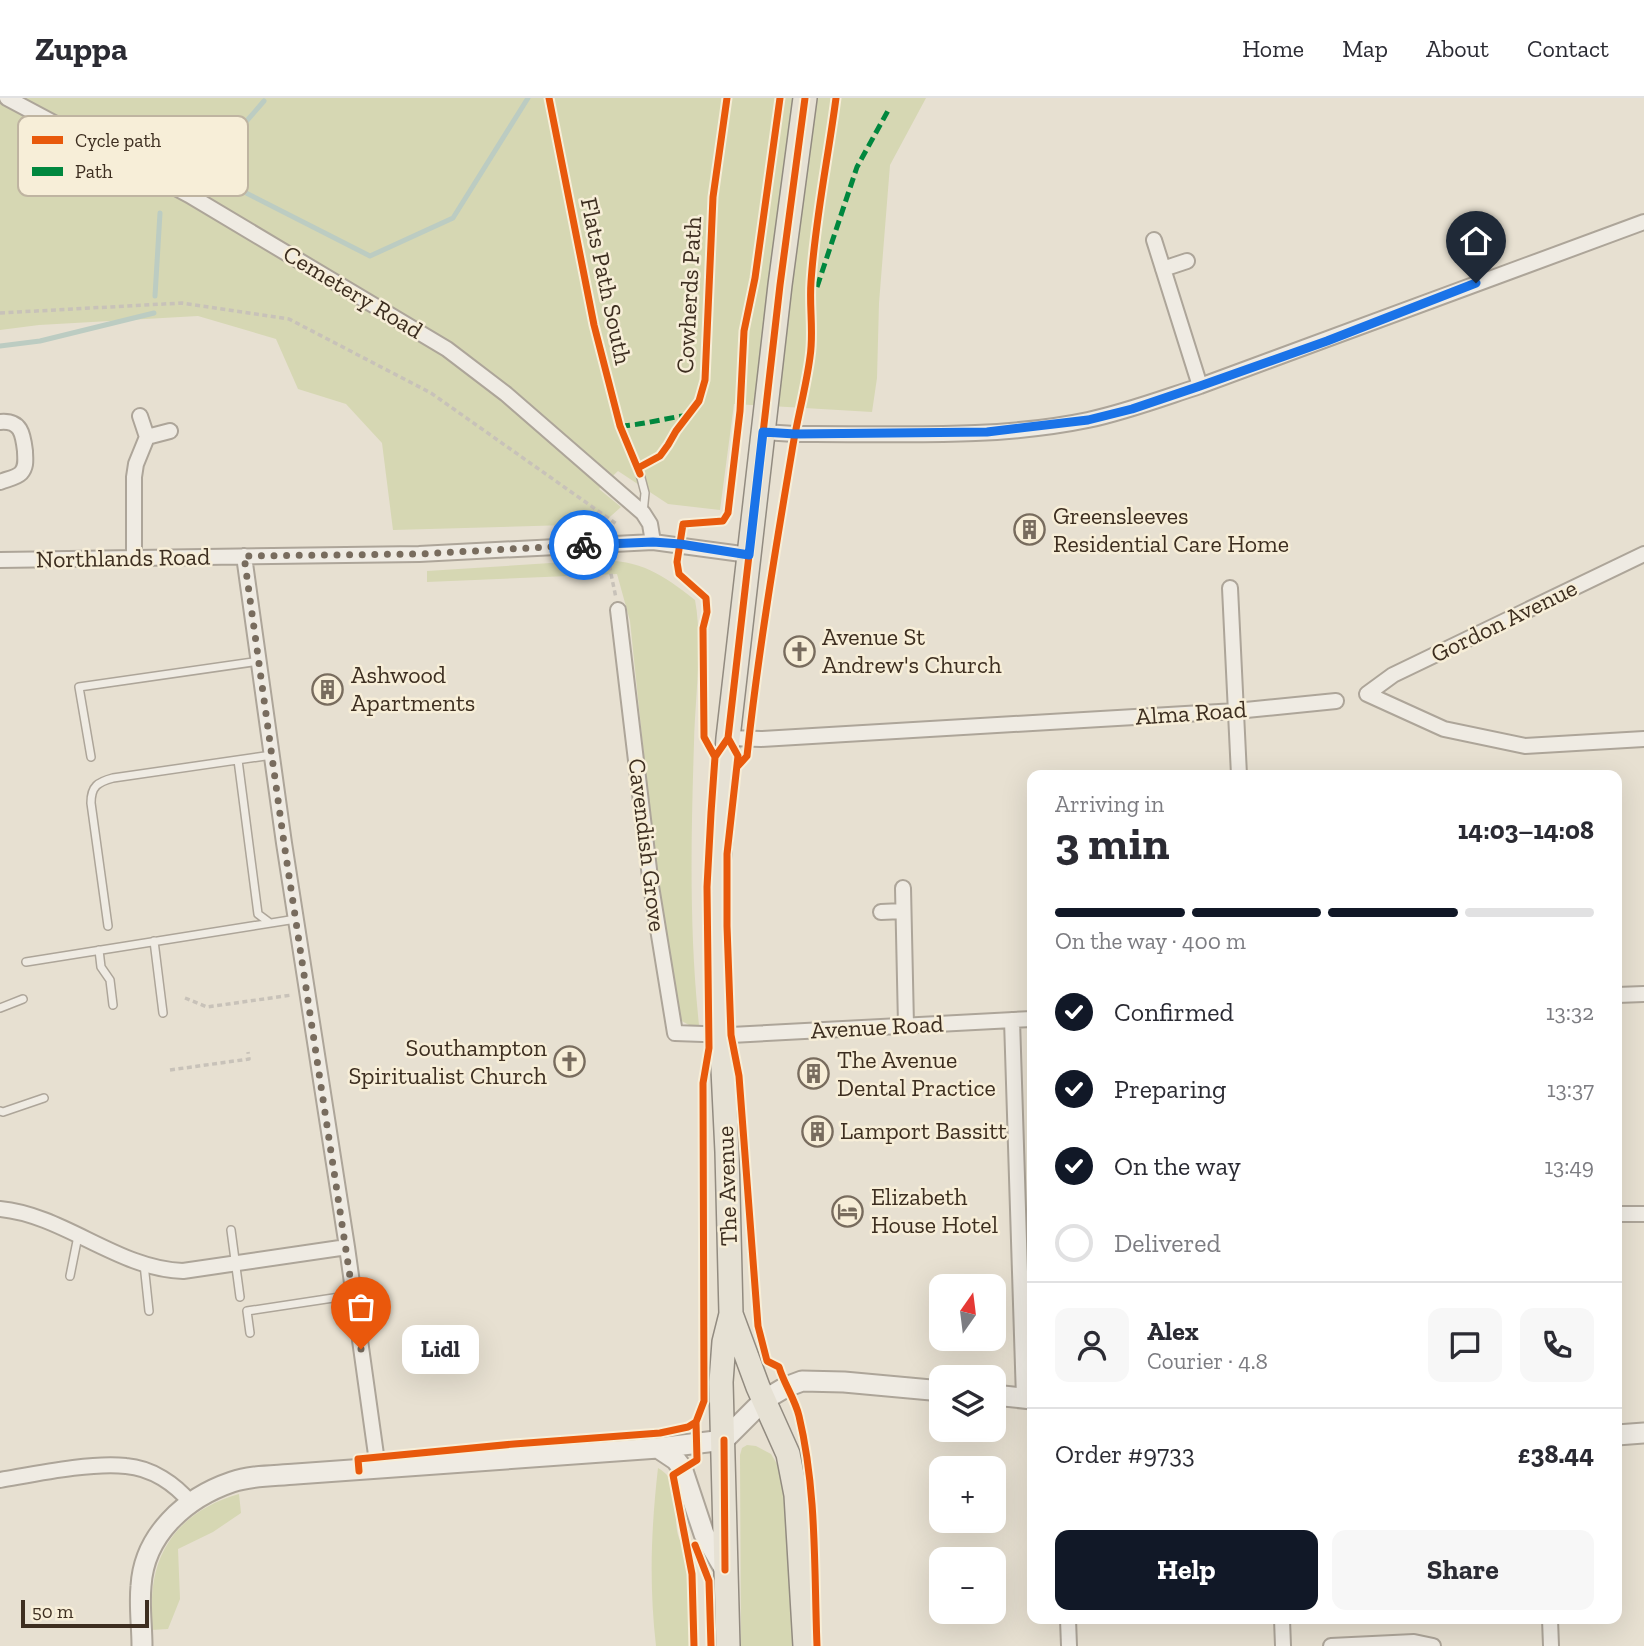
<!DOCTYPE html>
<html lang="en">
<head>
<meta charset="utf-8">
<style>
  body { margin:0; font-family:"Zilla Slab",serif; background:#f7f7f7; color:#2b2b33; height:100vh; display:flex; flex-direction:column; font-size:26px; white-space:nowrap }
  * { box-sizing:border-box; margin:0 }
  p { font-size:23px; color:#7c7c81 }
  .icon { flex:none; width:38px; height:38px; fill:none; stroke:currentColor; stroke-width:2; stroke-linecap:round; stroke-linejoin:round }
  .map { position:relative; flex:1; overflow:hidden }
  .side { position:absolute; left:1027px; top:672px; width:595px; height:854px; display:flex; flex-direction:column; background:#fff; border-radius:14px; box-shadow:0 7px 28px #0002 }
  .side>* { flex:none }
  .needle { width:46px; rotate:14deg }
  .fabs { position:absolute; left:929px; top:1176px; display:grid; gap:14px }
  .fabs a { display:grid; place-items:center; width:77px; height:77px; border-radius:14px; background:#fff; box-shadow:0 7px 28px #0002; font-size:35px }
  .scale { position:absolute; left:21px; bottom:18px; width:128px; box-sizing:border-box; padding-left:7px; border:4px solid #3d2e20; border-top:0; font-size:19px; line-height:24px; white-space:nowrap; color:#3d2e20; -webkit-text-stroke:5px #f7eed8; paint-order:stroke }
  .pin { position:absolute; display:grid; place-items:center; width:60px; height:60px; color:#fff; margin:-72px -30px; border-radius:50% 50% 50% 0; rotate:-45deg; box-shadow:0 0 7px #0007 }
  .pin .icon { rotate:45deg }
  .courier { position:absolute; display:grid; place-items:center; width:70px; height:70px; margin:-35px; border:5px solid #1a73e8; border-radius:50%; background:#fff; color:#222; box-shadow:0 2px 9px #0007 }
  .bubble { position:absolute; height:49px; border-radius:14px; background:#fff; box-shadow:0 7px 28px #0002; font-size:23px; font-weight:700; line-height:49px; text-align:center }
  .headline em { font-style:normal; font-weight:700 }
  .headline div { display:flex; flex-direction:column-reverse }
  .headline { display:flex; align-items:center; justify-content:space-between; height:119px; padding:0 28px }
  h1 { font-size:46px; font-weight:700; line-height:52px }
  .bar { display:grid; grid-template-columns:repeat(4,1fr); gap:10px 7px; align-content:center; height:84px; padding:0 28px }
  .bar i { height:9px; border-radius:5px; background:#e1e1e2 }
  .bar .on { background:#111827 }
  .bar p { grid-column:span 4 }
  .line { display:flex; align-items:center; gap:18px; padding:0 28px; border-top:2px solid #e1e1e2 }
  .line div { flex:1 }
  .round { display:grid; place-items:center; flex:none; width:74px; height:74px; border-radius:14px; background:#f7f7f7 }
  ol { padding:0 28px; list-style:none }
  li { display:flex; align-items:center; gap:21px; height:77px }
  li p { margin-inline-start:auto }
  li .icon { padding:7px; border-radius:50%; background:#111827; color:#fff; stroke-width:4 }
  li:last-child { color:#7c7c81 }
  li i { width:38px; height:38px; border:4px solid #e1e1e2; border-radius:50% }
  .cta { display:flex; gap:14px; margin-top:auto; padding:14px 28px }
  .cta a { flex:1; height:80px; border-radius:14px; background:#111827; color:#fff; font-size:28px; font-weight:700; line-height:80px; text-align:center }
  .cta a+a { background:#f7f7f7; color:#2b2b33 }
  header { display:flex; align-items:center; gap:42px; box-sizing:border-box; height:98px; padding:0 35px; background:#fff; border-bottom:2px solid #e1e1e2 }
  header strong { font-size:33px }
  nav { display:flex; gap:38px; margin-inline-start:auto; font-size:24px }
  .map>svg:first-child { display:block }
  .green { fill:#d6d7b3 }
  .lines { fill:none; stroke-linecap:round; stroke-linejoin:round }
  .stream { stroke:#bcccc2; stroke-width:5 }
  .service-casing { stroke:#ada599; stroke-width:10 }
  .minor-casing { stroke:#ada599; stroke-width:18 }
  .tertiary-casing { stroke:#ada599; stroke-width:23 }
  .primary-casing { stroke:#928b80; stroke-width:26 }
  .path { stroke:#c8c2b9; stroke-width:3.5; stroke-dasharray:5 3.5; stroke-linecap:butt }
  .service { stroke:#efebe3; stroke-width:7 }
  .minor { stroke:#efebe3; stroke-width:14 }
  .tertiary { stroke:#efebe3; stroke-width:19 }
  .primary { stroke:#e6e1d4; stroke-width:23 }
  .quiet { stroke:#00873e; stroke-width:5; stroke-dasharray:10 5; stroke-linecap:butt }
  .cycleway-casing { stroke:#f7eed8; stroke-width:11 }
  .cycleway { stroke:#e8590c; stroke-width:7 }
  .done { stroke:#786c5e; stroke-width:7; stroke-dasharray:0 12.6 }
  .route { stroke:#1a73e8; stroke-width:9 }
  .labels { text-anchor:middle; stroke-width:5; stroke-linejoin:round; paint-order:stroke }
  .street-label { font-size:24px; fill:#3d2e20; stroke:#f7eed8 }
  .poi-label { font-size:24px; fill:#3d2e20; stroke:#f7eed8; text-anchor:start }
  .key { fill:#f7eed8; stroke:#bfb4a1; stroke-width:2 }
  .key-label { font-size:19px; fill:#3d2e20 }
</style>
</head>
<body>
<header>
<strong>Zuppa</strong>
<nav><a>Home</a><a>Map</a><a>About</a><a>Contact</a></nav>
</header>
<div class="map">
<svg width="1644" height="1548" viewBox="0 0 1644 1548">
  <rect width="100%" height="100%" fill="#e7e0d1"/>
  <path class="green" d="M0 0H926L890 67 879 205 877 280 872 314 734 306 720 412 668 406 618 373 599 391 621 409 602 426 393 432 382 345 346 306 298 291 276 241 198 218 39 227 0 232Z
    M597 462C641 462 662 476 695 502 703 544 695 601 694 645 691 739 689 833 699 927H689L678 921 661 822 630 523 617 476 427 484V473Z
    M747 1347 756 1348 771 1356 783 1376 787 1406 794 1548H741L740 1357 742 1350Z
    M658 1370C688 1388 670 1415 679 1440 682 1447 686 1452 687 1460 693 1488 689 1519 689 1548H656C649 1486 651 1432 658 1370Z
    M239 1396 241 1415 213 1434 178 1451 180 1501 168 1531 151 1532C152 1515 151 1498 154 1482 162 1436 196 1408 239 1396Z"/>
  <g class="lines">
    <path class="stream" d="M264 3 203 73 370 158 453 120 528 0
      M155 198 160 115
      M0 248 40 243 154 215"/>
    <defs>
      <path id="service" d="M640 376 645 395 643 415
        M91 659 79 589 260 563
        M238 662 258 816 270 825
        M108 828 91 705C91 688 98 684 113 680L272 657
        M154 843 163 915
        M99 852 101 869 110 882 113 907
        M26 864 296 821
        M0 910 23 901
        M0 1013 3 1014 44 1000
        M231 1132 240 1199
        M144 1166 149 1213
        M70 1178 78 1138
        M250 1235 247 1213 353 1197"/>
      <path id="minor" d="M7 0 189 97 447 251 506 296 643 415 650 426 653 444
        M1154 142 1200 288
        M1163 171 1187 163
        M0 324C21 322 23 336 25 353 25 361 27 368 21 375 16 380 7 381 0 384
        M763 334 795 336C892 335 992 342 1088 322 1126 314 1163 300 1200 288L1644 124
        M147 339 170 333
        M1644 456 1393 577 1367 596 1444 631 1525 648 1644 641
        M134 458V379L136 366 147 339 140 318
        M244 458 284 745 347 1149 378 1371
        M0 462 419 456 653 444 749 457
        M1230 490 1239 677
        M618 512 651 788 675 935 731 937 1032 921
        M728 640 761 641 1236 613 1336 603
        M903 790 906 927
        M881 814 903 813
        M1617 897 1644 896
        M1012 922 1024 1300
        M0 1111C64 1117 118 1171 183 1173L347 1149
        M1617 1116H1644
        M0 1382C35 1376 91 1364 126 1368 152 1370 175 1386 191 1405
        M1068 1521 1069 1548
        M1282 1521 1283 1548
        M1550 1521 1551 1548
        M1331 1548 1414 1544 1433 1548"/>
      <path id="tertiary" d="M994 1297 1032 1301
        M1617 1337 1644 1335
        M658 1350 676 1362 682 1370 704 1436 725 1472
        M142 1548C142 1528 139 1508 141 1488 144 1437 185 1400 232 1384 252 1377 275 1378 296 1376L658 1350 724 1342 764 1302 786 1289 802 1283 844 1284 942 1293"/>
      <path id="primary" d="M728 1548 721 1284 724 1244 731 1216
        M805 1548 796 1397 788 1356 758 1289 731 1216 727 1054 718 868 717 789 728 640 780 187 805 0"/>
    </defs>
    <use href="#service" class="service-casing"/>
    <use href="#minor" class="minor-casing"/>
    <use href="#tertiary" class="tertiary-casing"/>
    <use href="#primary" class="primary-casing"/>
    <path class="path" d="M0 215 182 205 289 221 431 295 618 427
      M612 459 610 471 616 500
      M185 900 207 909 292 897
      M170 972 249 961 248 954"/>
    <use href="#service" class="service"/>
    <use href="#minor" class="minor"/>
    <use href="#tertiary" class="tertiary"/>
    <use href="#primary" class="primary"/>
    <path class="quiet" d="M817 189 857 69 890 9
      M620 328C643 327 666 320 689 317"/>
    <defs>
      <path id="cycleway" d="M549 0 594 227 620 328 640 376
        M638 370 660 358 668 347 676 333 699 303 705 282 713 99 727 0
        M728 640 738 658 727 756V828L731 937 739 978 758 1228 767 1263 779 1269C784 1286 795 1301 799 1318 817 1393 814 1472 817 1548
        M715 659 704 639 703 530 707 514 706 500 679 476 677 464 683 426 723 423 728 415 740 313 744 233 755 180 780 0
        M738 668 747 658C758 556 775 454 792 353 797 321 806 290 810 259 814 234 809 209 811 184 815 122 828 61 836 0
        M724 1342 725 1472
        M359 1373 358 1361 514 1346 660 1335 688 1329 696 1324
        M695 1447 709 1483 711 1548
        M694 1548 692 1476 673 1377 697 1362 696 1324 704 1303 703 985 709 950 707 789 711 715 715 659 728 640 780 187 805 0"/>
    </defs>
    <use href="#cycleway" class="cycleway-casing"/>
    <use href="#cycleway" class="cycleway"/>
  </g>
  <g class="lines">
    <path class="done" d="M361 1251 284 745 244 458 419 456 584 447"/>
    <path class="route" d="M584 447 653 444 680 446 749 457 763 334 795 336 987 334 1088 322 1132 311 1200 288 1327 243 1476 185"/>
  </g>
  <defs>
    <symbol id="building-ring" viewBox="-11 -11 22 22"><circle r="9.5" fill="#f7eed8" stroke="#786c5e" stroke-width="1.5"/><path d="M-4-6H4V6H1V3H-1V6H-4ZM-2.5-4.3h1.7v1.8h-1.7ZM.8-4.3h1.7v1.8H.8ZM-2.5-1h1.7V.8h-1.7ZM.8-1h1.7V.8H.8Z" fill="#786c5e"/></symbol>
    <symbol id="church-ring" viewBox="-11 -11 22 22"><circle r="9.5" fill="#f7eed8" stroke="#786c5e" stroke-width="1.5"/><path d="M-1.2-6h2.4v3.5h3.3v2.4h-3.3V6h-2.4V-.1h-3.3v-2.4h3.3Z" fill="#786c5e"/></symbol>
    <symbol id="hotel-ring" viewBox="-11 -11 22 22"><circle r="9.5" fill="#f7eed8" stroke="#786c5e" stroke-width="1.5"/><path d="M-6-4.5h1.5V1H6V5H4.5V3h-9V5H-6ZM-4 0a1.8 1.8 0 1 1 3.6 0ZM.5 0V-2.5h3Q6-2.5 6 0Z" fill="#786c5e"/></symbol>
  </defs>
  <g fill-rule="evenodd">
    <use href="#building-ring" x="1012" y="414" width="35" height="35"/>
    <use href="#church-ring" x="782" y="536" width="35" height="35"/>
    <use href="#building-ring" x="310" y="574" width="35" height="35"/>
    <use href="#church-ring" x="552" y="946" width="35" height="35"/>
    <use href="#building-ring" x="796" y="958" width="35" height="35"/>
    <use href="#building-ring" x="800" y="1016" width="35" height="35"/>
    <use href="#hotel-ring" x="830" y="1096" width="35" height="35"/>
  </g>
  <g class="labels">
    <g class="street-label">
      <text transform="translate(606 183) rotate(78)" y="8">Flats Path South</text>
      <text transform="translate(353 194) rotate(31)" y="8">Cemetery Road</text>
      <text transform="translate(689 197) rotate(-87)" y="8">Cowherds Path</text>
      <text transform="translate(123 460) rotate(-1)" y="8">Northlands Road</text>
      <text transform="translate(1504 523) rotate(-26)" y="8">Gordon Avenue</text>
      <text transform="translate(1191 615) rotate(-4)" y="8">Alma Road</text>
      <text transform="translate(647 747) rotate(83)" y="8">Cavendish Grove</text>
      <text transform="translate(877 929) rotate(-3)" y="8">Avenue Road</text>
      <text transform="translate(727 1088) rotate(-92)" y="8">The Avenue</text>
    </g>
    <g class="poi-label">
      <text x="1053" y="426">Greensleeves<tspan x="1053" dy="28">Residential Care Home</tspan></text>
      <text x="822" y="547">Avenue St<tspan x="822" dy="28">Andrew's Church</tspan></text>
      <text x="351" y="585">Ashwood<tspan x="351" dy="28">Apartments</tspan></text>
      <text x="547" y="958" text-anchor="end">Southampton<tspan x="547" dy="28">Spiritualist Church</tspan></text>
      <text x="837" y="970">The Avenue<tspan x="837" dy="28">Dental Practice</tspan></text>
      <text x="840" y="1041">Lamport Bassitt</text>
      <text x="871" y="1107">Elizabeth<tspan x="871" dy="28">House Hotel</tspan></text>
    </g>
  </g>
  <rect x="18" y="18" width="230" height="80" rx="10" class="key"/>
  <rect x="32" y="38" width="31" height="8" fill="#e8590c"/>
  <rect x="32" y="69" width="31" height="9" fill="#00873e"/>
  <g class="key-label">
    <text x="75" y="49">Cycle path</text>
    <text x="75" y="80">Path</text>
  </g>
</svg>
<div class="fabs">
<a><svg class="needle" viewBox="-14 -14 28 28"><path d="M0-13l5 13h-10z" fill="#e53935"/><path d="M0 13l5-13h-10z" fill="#7c7c81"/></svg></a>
<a><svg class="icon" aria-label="layers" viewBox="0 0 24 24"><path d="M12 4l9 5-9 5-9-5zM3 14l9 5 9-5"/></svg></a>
<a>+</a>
<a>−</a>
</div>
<div class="scale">50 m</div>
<div class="pin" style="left:361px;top:1251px;background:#ea580c"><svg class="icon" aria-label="bag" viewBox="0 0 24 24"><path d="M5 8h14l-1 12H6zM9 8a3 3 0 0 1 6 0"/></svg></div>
<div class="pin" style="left:1476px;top:185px;background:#1f2937"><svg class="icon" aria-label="home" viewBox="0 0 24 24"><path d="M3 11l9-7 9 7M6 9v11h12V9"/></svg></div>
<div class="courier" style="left:584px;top:447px"><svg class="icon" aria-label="bike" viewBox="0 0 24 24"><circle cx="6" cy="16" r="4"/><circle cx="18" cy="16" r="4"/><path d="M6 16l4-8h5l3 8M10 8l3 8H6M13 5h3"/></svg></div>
<div class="bubble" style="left:402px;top:1227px;width:77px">Lidl</div>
<section class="side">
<div class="headline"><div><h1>3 min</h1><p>Arriving in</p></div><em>14:03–14:08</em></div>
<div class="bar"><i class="on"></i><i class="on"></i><i class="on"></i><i></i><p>On the way · 400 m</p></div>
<ol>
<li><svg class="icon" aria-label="check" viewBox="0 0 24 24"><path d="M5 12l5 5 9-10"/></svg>Confirmed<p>13:32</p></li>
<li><svg class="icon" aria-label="check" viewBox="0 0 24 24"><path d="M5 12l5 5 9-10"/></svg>Preparing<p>13:37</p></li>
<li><svg class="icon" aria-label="check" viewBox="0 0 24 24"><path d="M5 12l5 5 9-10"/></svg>On the way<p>13:49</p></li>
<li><i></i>Delivered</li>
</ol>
<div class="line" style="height:126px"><a class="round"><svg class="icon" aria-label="person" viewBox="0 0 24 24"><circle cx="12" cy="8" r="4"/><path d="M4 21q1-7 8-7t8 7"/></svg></a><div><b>Alex</b><p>Courier · 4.8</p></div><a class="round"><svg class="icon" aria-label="chat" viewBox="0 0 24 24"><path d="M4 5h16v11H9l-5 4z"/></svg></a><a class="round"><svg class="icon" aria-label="phone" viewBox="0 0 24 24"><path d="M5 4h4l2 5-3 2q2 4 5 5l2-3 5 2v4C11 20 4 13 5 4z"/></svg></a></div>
<div class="line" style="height:91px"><div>Order #9733</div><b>£38.44</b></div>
<div class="cta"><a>Help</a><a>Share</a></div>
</section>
</div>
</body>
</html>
